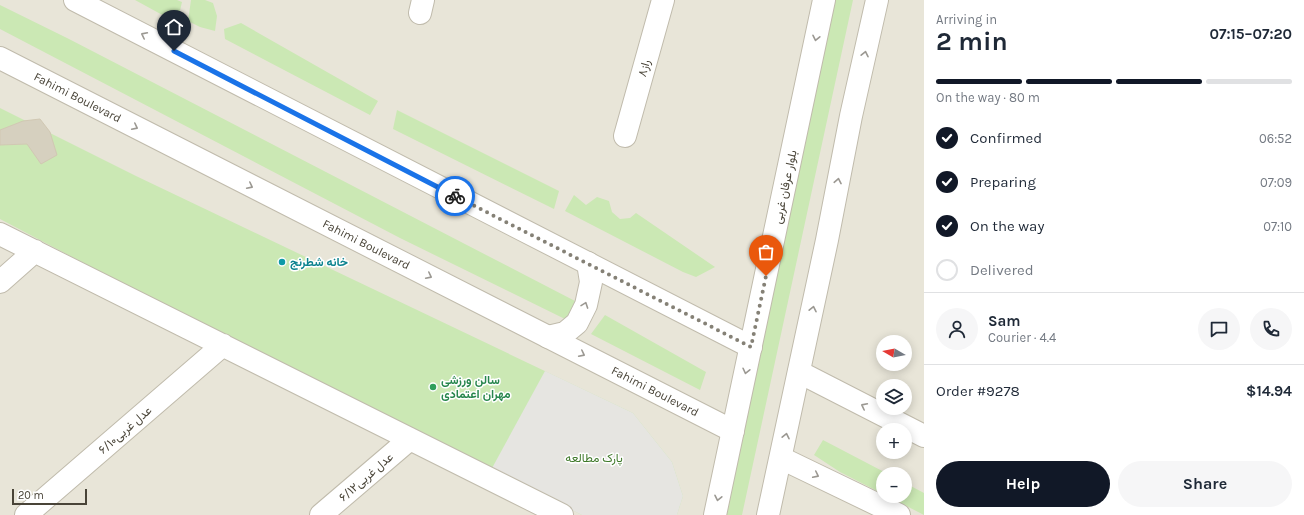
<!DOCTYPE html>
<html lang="en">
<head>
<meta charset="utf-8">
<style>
  body { margin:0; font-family:Karla,Vazirmatn,sans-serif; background:#f6f6f7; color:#1f2937; height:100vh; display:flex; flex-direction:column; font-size:15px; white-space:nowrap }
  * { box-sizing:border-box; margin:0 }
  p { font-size:13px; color:#747a83 }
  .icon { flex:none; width:22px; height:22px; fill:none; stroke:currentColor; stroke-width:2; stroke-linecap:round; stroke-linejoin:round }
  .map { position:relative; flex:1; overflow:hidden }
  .side { display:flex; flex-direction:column; background:#fff; width:380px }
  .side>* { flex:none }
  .needle { width:26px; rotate:279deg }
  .buttons { position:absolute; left:876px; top:335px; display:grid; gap:8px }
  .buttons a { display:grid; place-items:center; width:36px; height:36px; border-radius:50%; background:#fff; box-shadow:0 2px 10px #0003; font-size:20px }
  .scale { position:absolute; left:12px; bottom:10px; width:75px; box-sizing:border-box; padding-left:4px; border:2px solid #494438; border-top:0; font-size:11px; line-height:14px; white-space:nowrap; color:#494438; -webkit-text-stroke:3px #fff; paint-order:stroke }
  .pin { position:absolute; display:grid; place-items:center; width:34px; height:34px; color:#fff; margin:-41px -17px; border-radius:50% 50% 50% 0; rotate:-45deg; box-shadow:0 0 4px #0007 }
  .pin .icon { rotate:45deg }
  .courier { position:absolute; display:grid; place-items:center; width:40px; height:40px; margin:-20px; border:3px solid #1a73e8; border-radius:50%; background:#fff; color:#222; box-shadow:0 1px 5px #0007 }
  .summary em { font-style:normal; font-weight:700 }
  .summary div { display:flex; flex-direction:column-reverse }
  .summary { display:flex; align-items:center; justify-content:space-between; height:68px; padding:0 12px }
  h1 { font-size:26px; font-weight:700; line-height:30px }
  .bar { display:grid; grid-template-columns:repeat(4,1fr); gap:6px 4px; align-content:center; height:48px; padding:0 12px }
  .bar i { height:5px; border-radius:3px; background:#e0e1e3 }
  .bar .selected { background:#111827 }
  .bar p { grid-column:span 4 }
  .line { display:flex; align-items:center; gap:10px; padding:0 12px; border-top:1px solid #e0e1e3 }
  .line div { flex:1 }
  .round { display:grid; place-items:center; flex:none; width:42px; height:42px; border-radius:21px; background:#f6f6f7 }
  ol { padding:0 12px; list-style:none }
  li { display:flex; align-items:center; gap:12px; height:44px }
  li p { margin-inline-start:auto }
  li .icon { padding:4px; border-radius:50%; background:#111827; color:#fff; stroke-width:4 }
  li:last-child { color:#747a83 }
  li i { width:22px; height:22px; border:2px solid #e0e1e3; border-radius:50% }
  .cta { display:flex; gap:8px; margin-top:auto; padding:8px 12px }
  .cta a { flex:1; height:46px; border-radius:24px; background:#111827; color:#fff; font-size:16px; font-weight:700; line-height:46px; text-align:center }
  .cta a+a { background:#f6f6f7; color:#1f2937 }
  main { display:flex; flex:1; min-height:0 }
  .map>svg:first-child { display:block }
  .residential { fill:#e8e5d8; fill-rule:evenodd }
  .green { fill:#cbe8b4 }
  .parking { fill:#e6e5e1 }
  .building { fill:#d6d0bf; stroke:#d1c8b3 }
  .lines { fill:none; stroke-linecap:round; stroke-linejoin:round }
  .minor-casing { stroke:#c0bbac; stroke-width:24 }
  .tertiary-casing { stroke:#c0bbac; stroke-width:24 }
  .minor { stroke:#fff; stroke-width:22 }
  .tertiary { stroke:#fff; stroke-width:22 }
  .oneway { stroke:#9b9892 }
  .done { stroke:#858176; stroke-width:4; stroke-dasharray:0 7.2 }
  .route { stroke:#1a73e8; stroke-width:5 }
  .culture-dot { fill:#0f9aa8; stroke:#fff; stroke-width:1.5 }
  .leisure-dot { fill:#2e9e5b; stroke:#fff; stroke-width:1.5 }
  .labels { text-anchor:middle; stroke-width:3; stroke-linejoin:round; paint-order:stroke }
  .street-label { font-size:12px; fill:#494438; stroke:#fff }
  .culture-label { font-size:12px; font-weight:bold; fill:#0d838f; stroke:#fff; text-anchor:start }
  .leisure-label { font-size:12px; font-weight:bold; fill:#27864d; stroke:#fff; text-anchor:start }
  .park-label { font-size:12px; fill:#407a2b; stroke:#fff }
</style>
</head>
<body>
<main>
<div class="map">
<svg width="924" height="515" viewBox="0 0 924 515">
  <rect width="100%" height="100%" fill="#f5f3ea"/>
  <path class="residential" d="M0 0H924V515H0ZM883 342H905V364H883ZM883 386H905V408H883ZM883 430H905V452H883ZM883 474H905V496H883Z"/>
  <path class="green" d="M135 0H177L182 2 177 23Z
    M191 0H205L213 3 217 16 215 31 200 27 188 21Z
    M835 0H853L742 515H724Z
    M0 5 69 39 575 301 569 321 400 238 0 29Z
    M241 23 378 101 370 115 225 39 224 29Z
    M0 108 136 176 633 413 672 462 683 496 677 515H582L190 319 0 219Z
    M397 110 559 191 554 209 393 129Z
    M574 195 586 205 597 197 609 201 612 212 620 219 630 218 636 213 715 267 696 277 683 272 565 211Z
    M605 315 706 372 700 390 591 334Z
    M823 440 888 474H883V494L840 472 814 455Z
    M905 483 924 493V515L887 496H905Z"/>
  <path class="parking" d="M545 371 633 413 672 462 683 496 677 515H582L491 470Z"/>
  <path class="building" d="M40 119 50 132 57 155 41 164 27 144 0 145V130L23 121Z"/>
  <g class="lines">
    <defs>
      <path id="minor" d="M420 13 423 0
        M625 136 663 0
        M0 234 562 515
        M0 282 35 251
        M26 515 223 345
        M321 515 410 439"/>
      <g id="tertiary">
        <path d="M75 0 751 347"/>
        <path id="s1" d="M0 58 733 431"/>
        <path d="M548 337 565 333 577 323 586 305 591 282 588 263"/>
        <path d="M799 372 924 436"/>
        <path d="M781 458 899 515"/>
        <path d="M715 515 824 0"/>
        <path d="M768 515 827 240 851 116 877 0"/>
      </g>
    </defs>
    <use href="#minor" class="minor-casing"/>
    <use href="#tertiary" class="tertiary-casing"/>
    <use href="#minor" class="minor"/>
    <use href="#tertiary" class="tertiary"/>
  </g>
  <defs><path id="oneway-chevron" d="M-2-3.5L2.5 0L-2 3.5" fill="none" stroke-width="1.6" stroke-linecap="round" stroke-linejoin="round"/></defs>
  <g class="oneway">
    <use href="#oneway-chevron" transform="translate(144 35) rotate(-153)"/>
    <use href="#oneway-chevron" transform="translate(816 38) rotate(102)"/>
    <use href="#oneway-chevron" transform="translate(865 54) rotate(-78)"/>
    <use href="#oneway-chevron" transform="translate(135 127) rotate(27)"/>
    <use href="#oneway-chevron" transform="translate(838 181) rotate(-79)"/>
    <use href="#oneway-chevron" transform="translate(250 186) rotate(27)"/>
    <use href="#oneway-chevron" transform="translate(429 276) rotate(27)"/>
    <use href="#oneway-chevron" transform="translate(585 305) rotate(-70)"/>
    <use href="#oneway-chevron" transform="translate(813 309) rotate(-78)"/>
    <use href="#oneway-chevron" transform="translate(582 354) rotate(27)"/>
    <use href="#oneway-chevron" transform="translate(746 371) rotate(103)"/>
    <use href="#oneway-chevron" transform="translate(864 406) rotate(-153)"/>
    <use href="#oneway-chevron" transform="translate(786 436) rotate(-78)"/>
    <use href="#oneway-chevron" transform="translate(816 475) rotate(26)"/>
    <use href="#oneway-chevron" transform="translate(718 498) rotate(102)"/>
  </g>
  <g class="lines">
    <path class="done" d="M455 196 751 347 766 276"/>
    <path class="route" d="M174 51 455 196"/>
  </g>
  <circle class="culture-dot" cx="282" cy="262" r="4"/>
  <circle class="leisure-dot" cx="433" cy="387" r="4"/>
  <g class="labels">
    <g class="street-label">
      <text transform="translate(644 68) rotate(-74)" y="4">راز۸</text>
      <text dy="4" stroke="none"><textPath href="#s1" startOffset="87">Fahimi Boulevard</textPath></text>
      <text transform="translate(785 187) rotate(-78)" y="4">بلوار عرفان غربی</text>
      <text dy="4" stroke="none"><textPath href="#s1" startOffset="411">Fahimi Boulevard</textPath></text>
      <text dy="4" stroke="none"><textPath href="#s1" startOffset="735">Fahimi Boulevard</textPath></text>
      <text transform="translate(125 430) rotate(-41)" y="4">۶/۱۰عدل غربی</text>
      <text transform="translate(366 477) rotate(-41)" y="4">۶/۱۲عدل غربی</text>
    </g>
    <g class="culture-label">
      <text x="290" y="266">خانه شطرنج</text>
    </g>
    <g class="leisure-label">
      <text x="441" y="384">سالن ورزشی<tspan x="441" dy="14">مهران اعتمادی</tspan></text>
    </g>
    <g class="park-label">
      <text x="594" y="462">پارک مطالعه</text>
    </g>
  </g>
</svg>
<div class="buttons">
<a><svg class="needle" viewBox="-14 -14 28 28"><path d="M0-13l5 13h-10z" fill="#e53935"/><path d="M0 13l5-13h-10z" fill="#747a83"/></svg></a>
<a><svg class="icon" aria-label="layers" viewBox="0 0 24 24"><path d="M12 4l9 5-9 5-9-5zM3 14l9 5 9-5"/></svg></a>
<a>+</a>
<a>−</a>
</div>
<div class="scale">20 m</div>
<div class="pin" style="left:766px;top:276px;background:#ea580c"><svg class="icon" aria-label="bag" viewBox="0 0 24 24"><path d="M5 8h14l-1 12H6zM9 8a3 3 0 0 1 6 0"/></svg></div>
<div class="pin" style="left:174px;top:51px;background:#1f2937"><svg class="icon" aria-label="home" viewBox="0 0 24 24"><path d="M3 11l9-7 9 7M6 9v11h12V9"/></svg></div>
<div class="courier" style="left:455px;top:196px"><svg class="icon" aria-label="bike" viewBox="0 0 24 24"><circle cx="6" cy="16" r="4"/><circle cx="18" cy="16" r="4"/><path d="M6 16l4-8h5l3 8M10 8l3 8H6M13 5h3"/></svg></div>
</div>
<section class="side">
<div class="summary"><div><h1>2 min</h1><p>Arriving in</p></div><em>07:15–07:20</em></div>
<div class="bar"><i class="selected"></i><i class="selected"></i><i class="selected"></i><i></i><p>On the way · 80 m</p></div>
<ol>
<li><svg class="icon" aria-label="check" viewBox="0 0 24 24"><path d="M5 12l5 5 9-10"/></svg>Confirmed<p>06:52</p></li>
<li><svg class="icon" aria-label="check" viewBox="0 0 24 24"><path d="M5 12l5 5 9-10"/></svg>Preparing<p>07:09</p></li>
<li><svg class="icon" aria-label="check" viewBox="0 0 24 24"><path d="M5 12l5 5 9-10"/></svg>On the way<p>07:10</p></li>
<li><i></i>Delivered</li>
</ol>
<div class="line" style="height:72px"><a class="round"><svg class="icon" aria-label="person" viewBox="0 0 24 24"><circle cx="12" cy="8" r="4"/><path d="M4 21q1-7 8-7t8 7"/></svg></a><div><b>Sam</b><p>Courier · 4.4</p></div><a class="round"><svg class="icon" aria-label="chat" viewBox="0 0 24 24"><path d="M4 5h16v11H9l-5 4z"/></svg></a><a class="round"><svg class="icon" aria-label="phone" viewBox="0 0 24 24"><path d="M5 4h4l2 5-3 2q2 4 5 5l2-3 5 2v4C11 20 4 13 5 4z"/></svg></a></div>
<div class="line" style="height:52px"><div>Order #9278</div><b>$14.94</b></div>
<div class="cta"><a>Help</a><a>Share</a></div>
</section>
</main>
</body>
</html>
